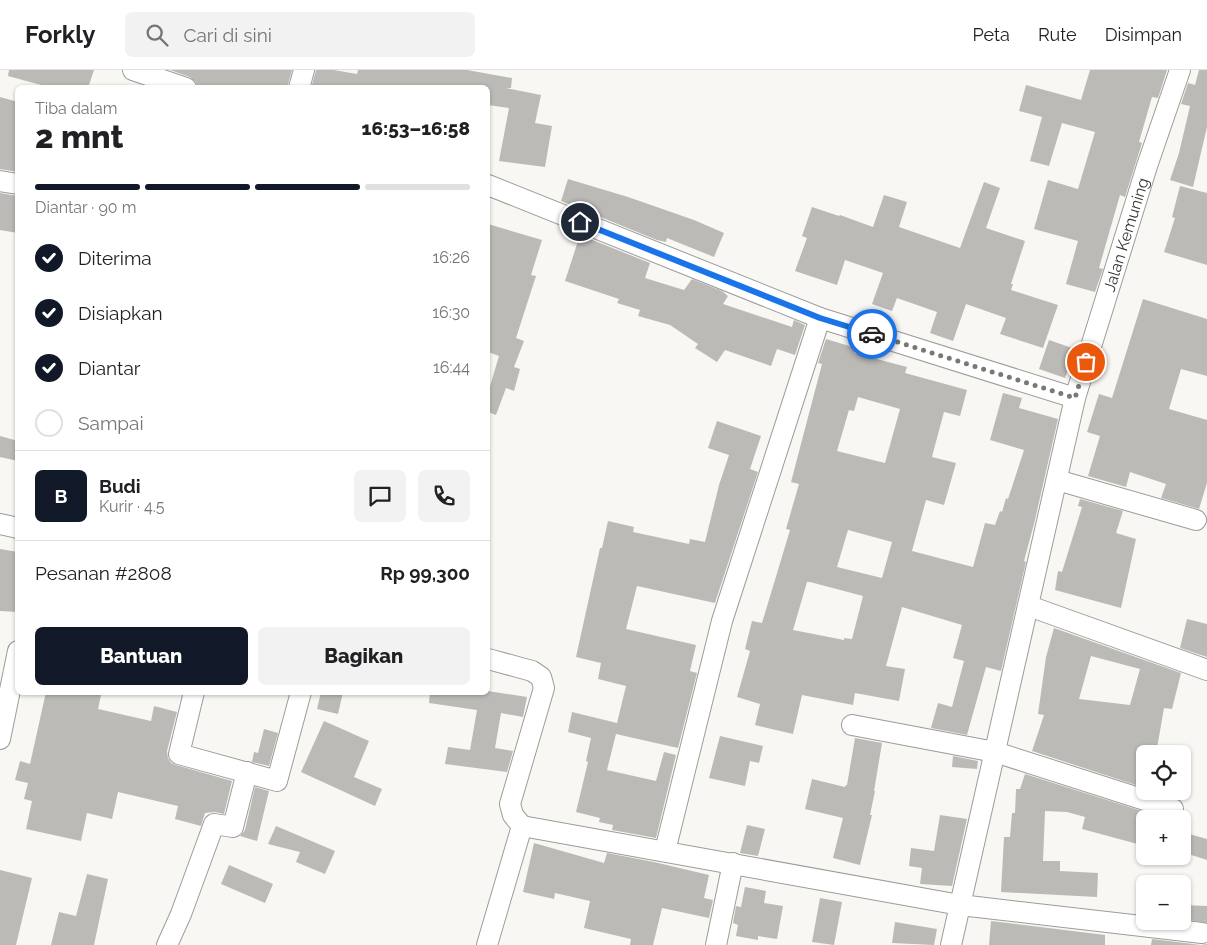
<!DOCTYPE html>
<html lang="id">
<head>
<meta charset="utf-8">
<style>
  body { margin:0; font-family:Raleway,sans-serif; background:#f2f2f2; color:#202124; height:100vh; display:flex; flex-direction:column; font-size:19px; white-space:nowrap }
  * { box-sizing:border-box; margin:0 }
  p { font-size:16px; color:#757577 }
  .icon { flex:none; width:28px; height:28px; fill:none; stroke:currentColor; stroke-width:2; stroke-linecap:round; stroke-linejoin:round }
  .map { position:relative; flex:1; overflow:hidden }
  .details { position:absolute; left:15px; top:15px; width:475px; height:610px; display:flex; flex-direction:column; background:#fff; border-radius:8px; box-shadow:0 1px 4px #0004 }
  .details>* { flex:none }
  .tools { position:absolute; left:1136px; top:675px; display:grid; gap:10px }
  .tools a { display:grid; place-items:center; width:55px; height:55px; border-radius:8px; background:#fff; box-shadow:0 1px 4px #0004; font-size:25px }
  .pin { position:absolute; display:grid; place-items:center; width:42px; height:42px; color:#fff; margin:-21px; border:2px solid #fff; border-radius:50%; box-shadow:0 1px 5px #0007 }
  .courier { position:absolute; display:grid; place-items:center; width:50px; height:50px; margin:-25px; border:4px solid #1a73e8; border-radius:50%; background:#fff; color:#222; box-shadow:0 1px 6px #0007 }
  .headline em { font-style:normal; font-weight:800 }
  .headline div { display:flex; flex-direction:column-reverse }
  .headline { display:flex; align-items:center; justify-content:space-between; height:85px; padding:0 20px }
  h1 { font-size:32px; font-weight:800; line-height:38px }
  .bar { display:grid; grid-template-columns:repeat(4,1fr); gap:8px 5px; align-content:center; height:60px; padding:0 20px }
  .bar i { height:6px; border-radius:4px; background:#e0e0e0 }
  .bar .selected { background:#111827 }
  .bar p { grid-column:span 4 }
  .line { display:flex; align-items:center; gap:12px; padding:0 20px; border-top:1px solid #e0e0e0 }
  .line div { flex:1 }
  .round { display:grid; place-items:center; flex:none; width:52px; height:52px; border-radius:8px; background:#f2f2f2 }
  ol { padding:0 20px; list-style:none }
  li { display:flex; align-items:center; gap:15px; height:55px }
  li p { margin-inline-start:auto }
  li .icon { padding:5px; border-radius:50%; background:#111827; color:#fff; stroke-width:4 }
  li:last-child { color:#757577 }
  li i { width:28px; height:28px; border:2px solid #e0e0e0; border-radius:50% }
  .button { display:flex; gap:10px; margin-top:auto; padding:10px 20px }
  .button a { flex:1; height:58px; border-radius:8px; background:#111827; color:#fff; font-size:20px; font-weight:800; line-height:58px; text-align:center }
  .button a+a { background:#f2f2f2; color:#202124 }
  header { display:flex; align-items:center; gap:30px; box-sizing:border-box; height:70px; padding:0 25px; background:#fff; border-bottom:1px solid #e0e0e0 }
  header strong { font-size:24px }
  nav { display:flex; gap:28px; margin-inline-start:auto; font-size:18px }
  .search { width:350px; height:45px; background:#f2f2f2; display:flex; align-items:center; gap:12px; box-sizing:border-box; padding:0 18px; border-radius:8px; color:#757577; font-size:19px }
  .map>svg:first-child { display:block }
  .building { fill:#bbbab6; fill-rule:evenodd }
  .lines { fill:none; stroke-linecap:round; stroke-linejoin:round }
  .street-casing { stroke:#9d9c98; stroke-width:22 }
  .street { stroke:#fff; stroke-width:20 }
  .done { stroke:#787875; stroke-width:5; stroke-dasharray:0 9 }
  .route { stroke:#1a73e8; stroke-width:6 }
  .labels { text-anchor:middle; stroke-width:4; stroke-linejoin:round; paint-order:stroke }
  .street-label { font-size:16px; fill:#333331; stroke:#f9f7f3 }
</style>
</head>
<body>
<header>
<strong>Forkly</strong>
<div class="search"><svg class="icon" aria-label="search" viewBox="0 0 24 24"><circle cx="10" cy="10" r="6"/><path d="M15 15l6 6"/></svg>Cari di sini</div>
<nav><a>Peta</a><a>Rute</a><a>Disimpan</a></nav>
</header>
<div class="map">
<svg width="1207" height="875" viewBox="0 0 1207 875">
  <rect width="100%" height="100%" fill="#f9f7f3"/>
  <path class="building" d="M9 0H94L88 18H52L8 6Z
    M170 0H292L287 18H198L195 11 190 7Z
    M316 0H334L357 4 358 0H467L512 8 511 18H506L541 25 535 53 552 56 545 97 499 91 509 38 488 35V18H311Z
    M1090 0H1167L1158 28 1152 27 1139 72 1142 73 1125 127 1120 125 1099 198 1103 199 1095 222 1066 214 1078 171 1034 159 1048 110 1078 119 1095 62 1062 53 1049 96 1030 91 1042 47 1019 41 1026 15 1081 30Z
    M1199 0H1207V57L1193 117 1170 110 1179 83 1190 36 1181 34 1188 13 1195 15Z
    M0 27 18 32V102L0 99Z
    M568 109 628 127 694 150 724 163 714 187 667 168 666 172 657 170 561 131Z
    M984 112 1000 118 986 158 1025 171 1011 214H1013L1011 220 1058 235 1043 278 1000 264 1006 248 966 234 953 271 930 263 937 242 897 228 892 241 872 234 883 203 845 190 837 215 795 201 807 168 802 166 812 137 839 146 840 145 873 157 884 125 907 132 899 157 960 178Z
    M1180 116 1207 123V195L1164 182 1175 148 1172 147Z
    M0 123 18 126V163L0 160Z
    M488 154 542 170 531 205 536 206 516 268 524 271 514 297 520 299 514 321 506 318 496 345 488 342V323L499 286 488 282Z
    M580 165 650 193 645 208 684 220 692 209 722 221 728 226 723 234 792 257 794 250 805 255 795 285 777 279 771 296 725 280 717 292 695 278 698 274 670 255 638 246 640 240 617 233 619 229 565 211Z
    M1143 229 1207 249V306L1181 299 1169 339 1207 350V413L1199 439 1161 428 1166 414 1130 402 1126 417 1088 406 1100 366 1087 362 1099 324 1112 328Z
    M826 269 856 278 854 283 907 297 905 303 967 320 960 346 944 342 934 379 932 387 956 393 944 435 926 430 912 481 973 497 985 453 995 455 1000 441 1002 442 1006 428 1008 429 1024 380 990 370 1003 323 1022 328 1019 338 1058 349 1034 454 1024 491 1026 492 1001 601 986 597 967 665 931 658 938 633 952 637 964 591 953 588 962 555 902 537 886 596 905 599 899 631 855 623 853 635 802 625 793 664 755 655 760 634 737 627 750 581 745 579 752 551 762 553 790 460 786 459 799 414 791 412 822 294 818 293ZM858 327 900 339 885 393 837 381 849 340 854 341ZM848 460 892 472 882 508 837 497ZM807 512H810L863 526 852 569 844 568V570L793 560Z
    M1049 270 1075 279 1065 308 1039 299Z
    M717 351 761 366 750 399 758 402 715 533 637 516 626 559 696 575 690 601 697 603 678 678 616 664 607 700 656 711 664 682 676 685 656 768 612 760 613 755 599 752 600 748 576 742 588 692 586 691 591 668 568 662 572 642 617 653 626 616 598 609 601 593 576 587 600 478H602L608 451 634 457 633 462 689 474 690 469 705 472 719 415 729 385 708 378Z
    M0 366 18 371V391L0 387Z
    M1080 429 1123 441 1116 463 1136 469 1121 538 1055 520 1058 501 1062 502 1082 437 1078 436Z
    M0 479 18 482V542L0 541Z
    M1187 549 1207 554V587L1180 578Z
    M1054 558 1181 603 1172 639 1164 638 1156 684H1145V718L1032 681 1044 645 1038 644 1046 587ZM1091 586 1140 599 1130 635 1079 629Z
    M488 621 527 627 523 647 501 643 495 678 513 681 507 702 445 694 448 677 470 680 477 640 429 633 430 622H488Z
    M46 622H90L101 625 98 639 151 651 154 636 177 642 167 681 168 688 171 693 176 695 232 711 224 744 215 742 205 743 201 756 175 749 178 736 118 722 112 749 87 743 81 771 26 759 32 731 24 729 28 713 15 710 20 691 30 694Z
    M321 622H343L338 644 317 639Z
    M324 651 369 671 354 707 382 719 375 736 301 702Z
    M264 659 278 663 269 696 252 692 254 682 258 683Z
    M720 666 763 676 759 693 750 691 745 716 709 708Z
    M855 668 882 673 874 721H875L870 745H872L860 795 833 788 843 748 805 739 812 709 845 717 846 715H847Z
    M953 686 978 691 977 699 952 697Z
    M1025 704 1145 742V776L1082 759 1085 747 1067 742 1045 741 1043 791H1060V801L1098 803 1097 827 1001 822 1004 767H1010L1012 743H1015L1016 719H1020Z
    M255 717 269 721 257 771 240 766 245 760Z
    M940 745 967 749 952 816 920 814 922 798 909 796 911 778 934 781Z
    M747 755 765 759 758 786 740 783Z
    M276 756 335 781 325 804 296 792 300 782 268 774Z
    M1182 762 1207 769V790L1182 782Z
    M534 773 604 793 607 783 654 792 709 805 704 828 713 830 709 848 662 838 653 875H630L631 869 584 858 590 831 555 823 554 829 523 822Z
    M229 795 273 814 265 833 221 814Z
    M0 800 32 808 16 875H0Z
    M87 804 108 809 94 875H51L59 842 76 846Z
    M745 817 766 821 764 833 783 836 777 869 758 866V870L736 866 738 855 733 853 736 836 741 837Z
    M820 828 842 832 834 875 812 872Z
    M1182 835 1207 836V853L1182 849Z
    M991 851 1105 865V875H989Z
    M895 852 937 859 934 875 892 873Z
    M1152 869 1201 875 1207 874V875H1151Z"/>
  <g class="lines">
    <defs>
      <g id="street">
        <path d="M133 0 186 18"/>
        <path d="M299 18 304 0"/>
        <path d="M0 111 18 114"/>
        <path d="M488 115 820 248 1075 328"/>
        <path d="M1057 410 1196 450"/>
        <path d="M0 454 18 458"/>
        <path d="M1029 536 1207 600"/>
        <path d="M194 622 179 684 277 711 301 622"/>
        <path d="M852 655 995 682 1173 739"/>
        <path d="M0 669 18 581"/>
        <path d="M522 756 960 835 1202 863"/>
        <path d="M665 781 722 551 820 248"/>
        <path d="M167 875 181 844 214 754 233 757 247 702"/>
        <path d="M487 875 522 756 513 745 510 734 544 618 541 607 532 601 488 589"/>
        <path d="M716 875 733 793"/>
        <path id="s1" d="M951 875 1075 328 1147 96 1180 0"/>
      </g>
    </defs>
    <use href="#street" class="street-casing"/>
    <use href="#street" class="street"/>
  </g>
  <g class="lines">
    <path class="done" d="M872 264 1075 328 1086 292"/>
    <path class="route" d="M580 152 820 248 872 264"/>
  </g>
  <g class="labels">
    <g class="street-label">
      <text dy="6" stroke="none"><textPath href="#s1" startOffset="732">Jalan Kemuning</textPath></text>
    </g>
  </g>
</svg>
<div class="tools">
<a><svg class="icon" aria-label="locate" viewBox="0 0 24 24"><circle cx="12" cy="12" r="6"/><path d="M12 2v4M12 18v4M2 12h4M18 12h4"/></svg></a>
<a>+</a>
<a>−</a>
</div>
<div class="pin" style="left:1086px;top:292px;background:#ea580c"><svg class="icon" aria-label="bag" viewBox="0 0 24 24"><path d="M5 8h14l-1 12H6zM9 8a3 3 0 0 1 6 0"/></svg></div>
<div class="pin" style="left:580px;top:152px;background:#1f2937"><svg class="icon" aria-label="home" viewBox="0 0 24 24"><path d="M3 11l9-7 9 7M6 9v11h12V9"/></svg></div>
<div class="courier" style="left:872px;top:264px"><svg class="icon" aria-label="car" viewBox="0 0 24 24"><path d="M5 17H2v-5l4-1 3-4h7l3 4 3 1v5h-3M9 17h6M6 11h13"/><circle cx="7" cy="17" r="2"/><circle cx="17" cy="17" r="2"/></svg></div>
<section class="details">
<div class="headline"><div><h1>2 mnt</h1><p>Tiba dalam</p></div><em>16:53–16:58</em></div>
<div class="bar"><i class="selected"></i><i class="selected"></i><i class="selected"></i><i></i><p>Diantar · 90 m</p></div>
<ol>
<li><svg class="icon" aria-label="check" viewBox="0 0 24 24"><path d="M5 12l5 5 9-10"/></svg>Diterima<p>16:26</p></li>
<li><svg class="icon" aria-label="check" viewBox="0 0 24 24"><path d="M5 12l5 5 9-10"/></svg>Disiapkan<p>16:30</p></li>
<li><svg class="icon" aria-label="check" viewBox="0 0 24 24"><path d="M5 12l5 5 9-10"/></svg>Diantar<p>16:44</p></li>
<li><i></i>Sampai</li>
</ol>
<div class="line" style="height:90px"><b class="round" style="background:#111827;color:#fff">B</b><div><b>Budi</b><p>Kurir · 4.5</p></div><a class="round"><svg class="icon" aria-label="chat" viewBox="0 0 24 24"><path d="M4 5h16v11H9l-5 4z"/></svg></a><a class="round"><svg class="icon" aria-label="phone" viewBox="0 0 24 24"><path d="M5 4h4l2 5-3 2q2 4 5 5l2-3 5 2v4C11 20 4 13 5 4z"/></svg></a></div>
<div class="line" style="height:65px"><div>Pesanan #2808</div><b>Rp 99,300</b></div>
<div class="button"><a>Bantuan</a><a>Bagikan</a></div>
</section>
</div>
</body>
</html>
